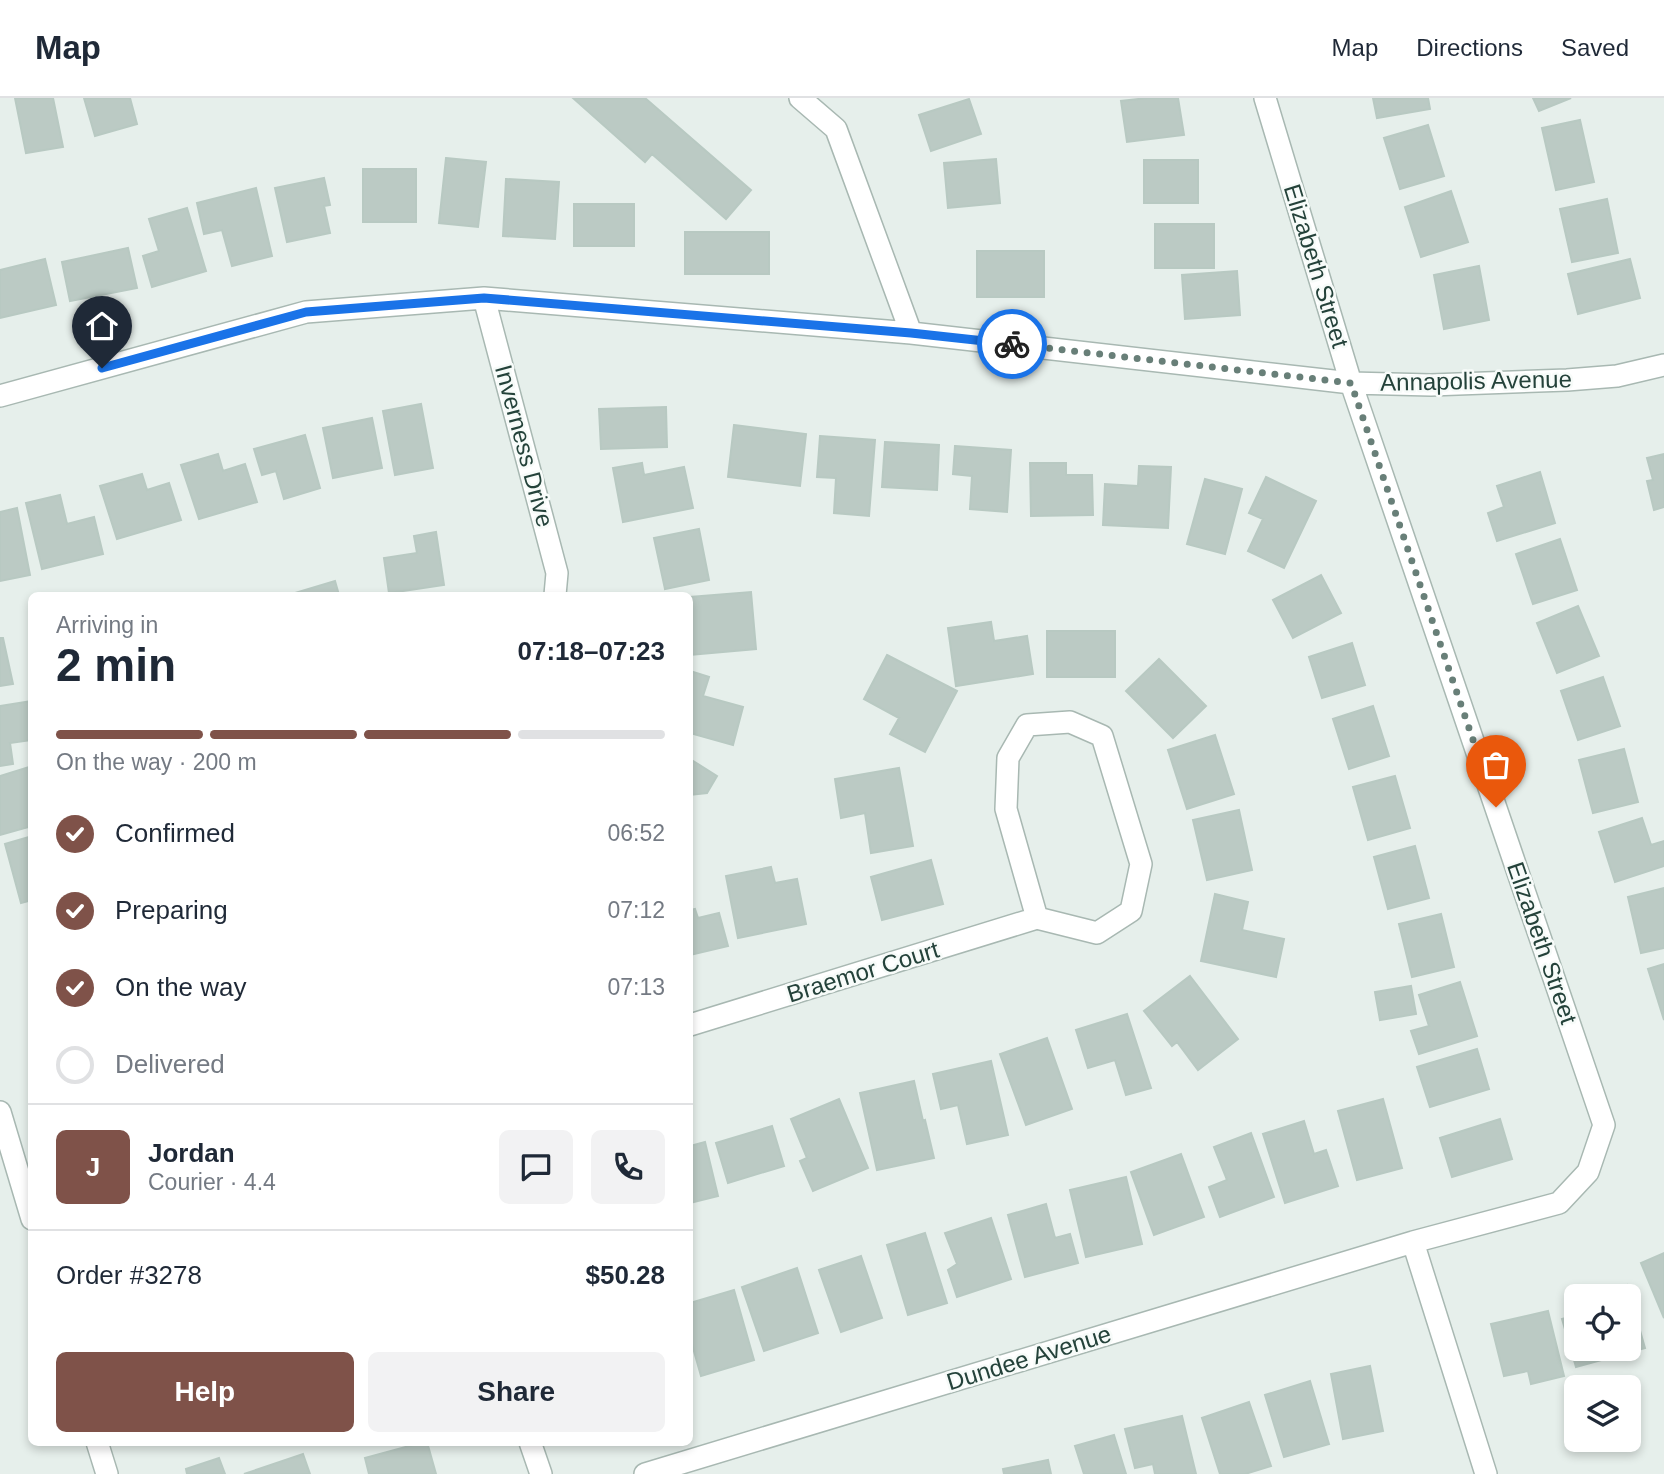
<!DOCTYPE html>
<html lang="en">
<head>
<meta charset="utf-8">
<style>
  body { margin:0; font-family:Helvetica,sans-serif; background:#f2f2f3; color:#1f2937; height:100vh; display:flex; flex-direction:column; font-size:26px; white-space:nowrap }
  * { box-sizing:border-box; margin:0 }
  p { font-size:23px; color:#747a83 }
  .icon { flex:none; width:38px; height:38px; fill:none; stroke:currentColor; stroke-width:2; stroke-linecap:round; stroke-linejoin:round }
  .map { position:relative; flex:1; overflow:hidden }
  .side { position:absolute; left:28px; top:494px; width:665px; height:854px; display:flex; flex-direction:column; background:#fff; border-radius:10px; box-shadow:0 4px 10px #0003 }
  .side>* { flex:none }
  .tools { position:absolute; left:1564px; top:1186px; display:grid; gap:14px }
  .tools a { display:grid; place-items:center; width:77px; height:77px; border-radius:10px; background:#fff; box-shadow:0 4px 10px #0003; font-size:35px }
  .pin { position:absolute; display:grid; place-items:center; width:60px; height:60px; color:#fff; margin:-72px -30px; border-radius:50% 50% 50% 0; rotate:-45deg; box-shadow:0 0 7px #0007 }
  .pin .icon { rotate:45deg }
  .courier { position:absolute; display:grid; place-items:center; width:70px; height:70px; margin:-35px; border:5px solid #1a73e8; border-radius:50%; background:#fff; color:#222; box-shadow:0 2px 9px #0007 }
  .head em { font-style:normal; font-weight:800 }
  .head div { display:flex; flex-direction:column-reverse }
  .head { display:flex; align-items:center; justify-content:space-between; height:119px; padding:0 28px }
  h1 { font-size:46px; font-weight:800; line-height:52px }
  .bar { display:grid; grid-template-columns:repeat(4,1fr); gap:10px 7px; align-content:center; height:84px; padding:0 28px }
  .bar i { height:9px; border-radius:5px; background:#e0e1e3 }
  .bar .active { background:#7f5249 }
  .bar p { grid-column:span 4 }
  .line { display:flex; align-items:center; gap:18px; padding:0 28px; border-top:2px solid #e0e1e3 }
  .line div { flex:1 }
  .round { display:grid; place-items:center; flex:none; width:74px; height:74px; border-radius:10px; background:#f2f2f3 }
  ol { padding:0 28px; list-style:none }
  li { display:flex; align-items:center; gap:21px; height:77px }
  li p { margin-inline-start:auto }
  li .icon { padding:7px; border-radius:50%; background:#7f5249; color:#fff; stroke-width:4 }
  li:last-child { color:#747a83 }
  li i { width:38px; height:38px; border:4px solid #e0e1e3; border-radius:50% }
  .primary-button { display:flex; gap:14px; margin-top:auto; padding:14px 28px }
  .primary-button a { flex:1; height:80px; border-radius:10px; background:#7f5249; color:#fff; font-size:28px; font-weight:800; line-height:80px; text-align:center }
  .primary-button a+a { background:#f2f2f3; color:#1f2937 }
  header { display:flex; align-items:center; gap:42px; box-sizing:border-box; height:98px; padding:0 35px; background:#fff; border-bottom:2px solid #e0e1e3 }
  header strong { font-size:33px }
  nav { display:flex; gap:38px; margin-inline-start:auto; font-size:24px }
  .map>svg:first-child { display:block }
  .building { fill:#bbcac4; stroke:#b8c9c2; stroke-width:2 }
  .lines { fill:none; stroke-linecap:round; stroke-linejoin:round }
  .minor-casing { stroke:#a8b8b2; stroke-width:24 }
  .minor { stroke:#fff; stroke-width:21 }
  .done { stroke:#687f78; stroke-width:7; stroke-dasharray:0 12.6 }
  .route { stroke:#1a73e8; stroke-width:9 }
  .labels { text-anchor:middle; stroke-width:5; stroke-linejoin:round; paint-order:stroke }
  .street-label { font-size:24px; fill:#24423a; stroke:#f7fbf9 }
</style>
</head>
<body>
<header>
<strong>Map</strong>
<nav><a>Map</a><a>Directions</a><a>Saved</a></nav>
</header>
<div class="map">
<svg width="1664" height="1376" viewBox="0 0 1664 1376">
  <rect width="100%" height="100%" fill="#e6efeb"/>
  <path class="building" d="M15 0H53L63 49 26 55Z
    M84 0H130L137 26 95 38Z
    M573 0H645L751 92 726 121 652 56 645 64Z
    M1147 0H1178L1184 37 1127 44 1121 3Z
    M1373 0H1428L1430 11 1377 20Z
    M1533 0H1571L1539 13Z
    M969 1 981 36 931 53 919 17Z
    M1580 22 1594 84 1556 92 1542 30Z
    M1428 27 1444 78 1400 91 1384 40Z
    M446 60 486 64 478 129 439 125Z
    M996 61 1000 105 948 110 944 65Z
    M1144 62H1198V105H1144Z
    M363 71H416V124H363Z
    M324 80 330 107 324 108 330 135 287 144 275 90Z
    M506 81 559 84 555 141 503 138Z
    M256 90 272 158 232 168 222 132 204 136 197 105Z
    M1451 93 1468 144 1421 159 1405 109Z
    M1607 101 1618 155 1572 164 1560 111Z
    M574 106H634V148H574Z
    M187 110 206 173 152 189 143 158 159 153 149 121Z
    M1155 126H1214V170H1155Z
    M685 134H769V176H685Z
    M128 150 137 190 70 203 62 164Z
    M977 153H1044V199H977Z
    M45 161 56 207 0 220V172Z
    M1630 161 1640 200 1578 216 1568 176Z
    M1479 168 1489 222 1444 231 1434 177Z
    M1237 173 1240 217 1185 221 1182 177Z
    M421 306 433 370 395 377 383 313Z
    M666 309 667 349 601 351 599 311Z
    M372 320 382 370 333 380 323 330Z
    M734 327 806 336 800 388 728 379Z
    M305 337 320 390 284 401 276 373 262 377 254 351Z
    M820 338 875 342 869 418 834 415 836 380 817 379Z
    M885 344 939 347 937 392 882 389Z
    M955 348 1011 352 1007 414 970 411 972 378 953 376Z
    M218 356 223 373 245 366 257 404 199 421 181 367Z
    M1664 356V409L1654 412 1647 383 1653 382 1647 360Z
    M642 365 644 377 684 369 693 410 623 424 613 370Z
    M1030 365H1066V377H1092L1093 417 1031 418Z
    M1139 368 1171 369 1168 430 1103 427 1105 386 1138 388Z
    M1540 374 1555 425 1497 443 1488 415 1504 409 1497 388Z
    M142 376 147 392 169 385 181 422 117 441 100 388Z
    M1266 379 1316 403 1284 470 1248 453 1263 421 1249 415Z
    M1205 381 1242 391 1225 456 1187 446Z
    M60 397 67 426 94 419 103 456 42 471 26 405Z
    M17 410 30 477 0 483V414Z
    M699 431 709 482 665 491 654 440Z
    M436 434 444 487 389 495 384 460 417 455 414 438Z
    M1560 441 1577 492 1533 506 1516 456Z
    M1321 477 1341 515 1293 540 1273 502Z
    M335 483 339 497H295V495Z
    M751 494 756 551 690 557V499Z
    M1578 508 1599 558 1557 575 1537 525Z
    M991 524 994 543 1027 538 1033 576 956 588 948 530Z
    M1047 533H1115V579H1047Z
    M0 540H3L13 586 0 588Z
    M1352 545 1365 587 1322 600 1309 559Z
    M887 557 957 593 925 654 890 636 899 620 864 601Z
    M1159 561 1206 608 1173 640 1126 593Z
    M690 573 709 579 703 598 743 609 733 647 690 635Z
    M1603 579 1620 628 1578 642 1561 593Z
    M32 603V642L10 645 13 666 0 668V608Z
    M1373 608 1389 658 1349 671 1333 621Z
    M1215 637 1234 696 1187 711 1168 652Z
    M1624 651 1638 704 1593 715 1579 662Z
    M690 661 717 678 707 695 690 697Z
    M32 668V728L0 737V678Z
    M899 670 913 748 871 755 865 715 841 720 835 681Z
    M1395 678 1410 730 1368 742 1353 689Z
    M1239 712 1252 772 1207 782 1193 722Z
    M1642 720 1651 747 1664 743V768L1615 784 1599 734Z
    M32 738V802L21 805 5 746Z
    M1415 748 1429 800 1388 811 1374 759Z
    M931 762 943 806 882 822 871 779Z
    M771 769 775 785 797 781 806 826 738 840 726 778Z
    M1664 790V850L1641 855 1628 799Z
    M1215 796 1248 804 1242 832 1284 841 1276 879 1201 863Z
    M695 811 698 820 719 815 728 848 690 857V812Z
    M1441 816 1454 869 1412 879 1399 826Z
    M1664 866V922L1648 871Z
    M1190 878 1238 941 1198 972 1177 944 1172 948 1144 913Z
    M1460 884 1477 938 1419 956 1411 933 1429 928 1419 897Z
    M1411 888 1416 916 1380 922 1375 894Z
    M1127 916 1151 990 1126 997 1115 962 1088 970 1076 932Z
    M1047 940 1072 1011 1026 1027 1000 956Z
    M1477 951 1489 991 1430 1009 1417 969Z
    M991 963 1008 1037 967 1046 958 1007 941 1011 933 976Z
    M914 983 923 1023 925 1022 934 1060 877 1072 860 995Z
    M839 1001 868 1070 813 1093 800 1063 807 1060 791 1021Z
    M1383 1001 1402 1070 1357 1082 1338 1013Z
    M1500 1021 1512 1061 1452 1079 1440 1040Z
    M1304 1023 1314 1056 1326 1052 1338 1088 1285 1105 1263 1036Z
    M772 1028 784 1068 728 1085 716 1045Z
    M1251 1035 1274 1099 1220 1119 1209 1089 1227 1082 1214 1049Z
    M705 1044 718 1098 690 1105V1048Z
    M1181 1056 1204 1119 1154 1137 1131 1074Z
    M1126 1079 1142 1146 1086 1159 1070 1092Z
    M1046 1106 1055 1140 1070 1136 1078 1165 1025 1179 1008 1117Z
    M991 1120 1011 1181 957 1199 948 1172 957 1166 945 1135Z
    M925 1135 947 1205 908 1217 887 1147Z
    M1664 1155V1220L1641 1165Z
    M861 1158 882 1220 841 1234 819 1172Z
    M797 1170 818 1235 764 1253 742 1189Z
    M1627 1187 1645 1250 1576 1269 1562 1221 1577 1217V1251H1629V1199H1597L1596 1195Z
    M734 1192 754 1262 701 1278 690 1239V1205Z
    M1548 1213 1564 1278 1531 1286 1528 1273 1504 1278 1491 1226Z
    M1370 1268 1383 1333 1343 1341 1331 1276Z
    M1310 1283 1329 1346 1284 1359 1265 1297Z
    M1249 1304 1271 1368 1245 1376H1220L1202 1320Z
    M1182 1318 1196 1376H1155L1153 1366 1135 1370 1125 1331Z
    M1114 1337 1126 1376H1084L1075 1348Z
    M424 1344H427L436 1376H369L365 1360Z
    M303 1356 310 1376H244Z
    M219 1360 225 1376H187L186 1371Z
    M1048 1362 1051 1376H1004L1003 1371Z"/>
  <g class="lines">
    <defs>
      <path id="minor" d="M800 0 836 31 911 235
        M484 200 557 475 555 497
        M0 298 306 214 484 200 911 235 1351 285 1431 287 1567 282 1617 278 1664 267
        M690 927 1037 820 1097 835 1131 813 1141 766 1102 638 1070 624 1027 627 1008 660 1006 711 1037 820
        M0 1014 32 1121
        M1413 1144 1486 1376
        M97 1344 107 1376
        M530 1344 541 1376
        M645 1376 1413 1144 1559 1105 1588 1074 1604 1027 1351 285 1265 0"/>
    </defs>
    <use href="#minor" class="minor-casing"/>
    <use href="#minor" class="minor"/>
  </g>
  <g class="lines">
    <path class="done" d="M1012 246 1351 285 1496 709"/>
    <path class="route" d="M102 270 306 214 484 200 911 235 1012 246"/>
  </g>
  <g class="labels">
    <g class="street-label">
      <text transform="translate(1316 168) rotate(73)" y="8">Elizabeth Street</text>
      <text transform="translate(1476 283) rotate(-1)" y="8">Annapolis Avenue</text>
      <text transform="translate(524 348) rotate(75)" y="8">Inverness Drive</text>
      <text transform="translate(1542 845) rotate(71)" y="8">Elizabeth Street</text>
      <text transform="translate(863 874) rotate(-17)" y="8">Braemor Court</text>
      <text transform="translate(1029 1260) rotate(-17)" y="8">Dundee Avenue</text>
    </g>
  </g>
</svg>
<div class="tools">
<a><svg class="icon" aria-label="locate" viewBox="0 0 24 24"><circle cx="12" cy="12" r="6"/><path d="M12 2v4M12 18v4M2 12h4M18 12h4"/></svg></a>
<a><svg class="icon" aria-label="layers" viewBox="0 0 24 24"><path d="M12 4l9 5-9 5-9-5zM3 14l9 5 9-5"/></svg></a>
</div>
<div class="pin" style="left:1496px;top:709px;background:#ea580c"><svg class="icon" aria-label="bag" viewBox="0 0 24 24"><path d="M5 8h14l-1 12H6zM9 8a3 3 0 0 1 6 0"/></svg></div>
<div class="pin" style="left:102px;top:270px;background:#1f2937"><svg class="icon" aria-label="home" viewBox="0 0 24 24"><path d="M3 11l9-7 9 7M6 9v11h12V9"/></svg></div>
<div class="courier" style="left:1012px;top:246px"><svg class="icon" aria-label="bike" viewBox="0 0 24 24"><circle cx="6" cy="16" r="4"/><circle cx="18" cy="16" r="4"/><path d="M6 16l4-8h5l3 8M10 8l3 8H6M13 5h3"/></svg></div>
<section class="side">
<div class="head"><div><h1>2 min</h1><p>Arriving in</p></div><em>07:18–07:23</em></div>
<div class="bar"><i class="active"></i><i class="active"></i><i class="active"></i><i></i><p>On the way · 200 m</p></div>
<ol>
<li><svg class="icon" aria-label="check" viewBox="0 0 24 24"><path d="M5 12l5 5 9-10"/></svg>Confirmed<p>06:52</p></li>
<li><svg class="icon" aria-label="check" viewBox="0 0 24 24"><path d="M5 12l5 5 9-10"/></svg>Preparing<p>07:12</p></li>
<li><svg class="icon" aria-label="check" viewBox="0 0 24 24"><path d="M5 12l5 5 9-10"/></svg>On the way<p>07:13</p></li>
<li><i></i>Delivered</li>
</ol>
<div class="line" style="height:126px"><b class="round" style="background:#7f5249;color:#fff">J</b><div><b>Jordan</b><p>Courier · 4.4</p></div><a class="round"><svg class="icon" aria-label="chat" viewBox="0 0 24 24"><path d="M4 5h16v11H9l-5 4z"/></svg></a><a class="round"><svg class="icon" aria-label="phone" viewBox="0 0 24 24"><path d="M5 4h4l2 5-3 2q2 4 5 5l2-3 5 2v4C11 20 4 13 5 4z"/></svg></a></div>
<div class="line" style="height:91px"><div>Order #3278</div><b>$50.28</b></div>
<div class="primary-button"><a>Help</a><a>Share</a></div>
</section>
</div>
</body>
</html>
